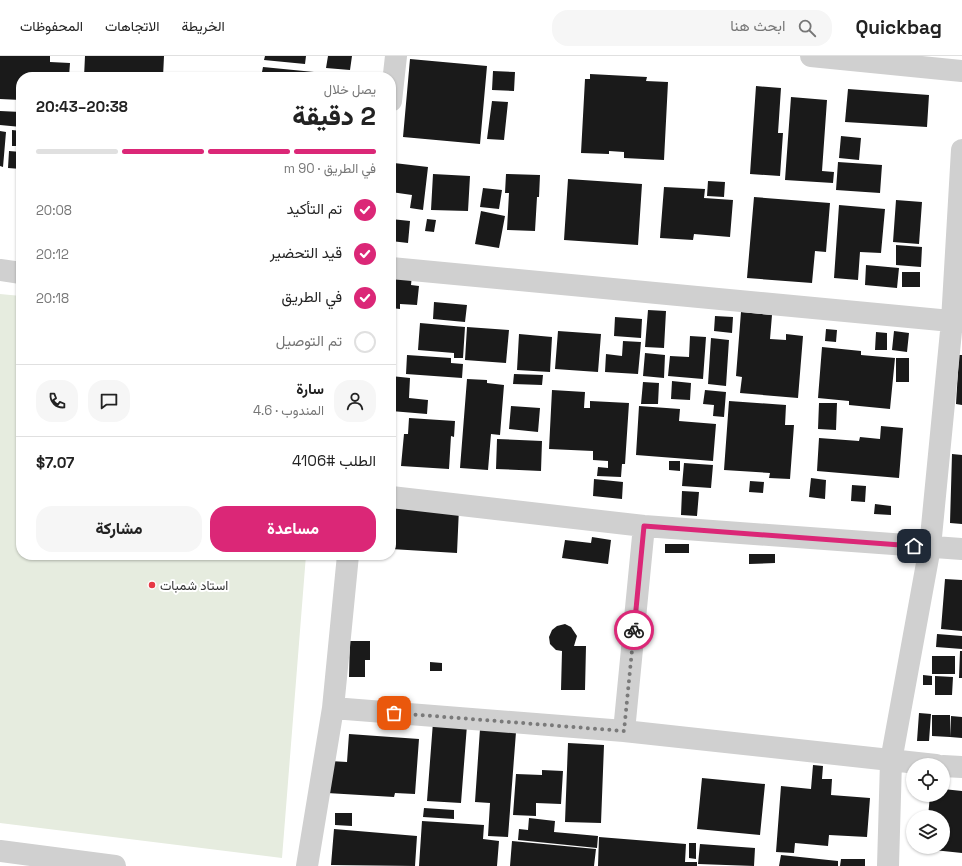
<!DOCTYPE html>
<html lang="ar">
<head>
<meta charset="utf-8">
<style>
  body { margin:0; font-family:"Space Grotesk",Vazirmatn,sans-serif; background:#f6f6f6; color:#222; direction:rtl; height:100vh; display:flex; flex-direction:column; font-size:15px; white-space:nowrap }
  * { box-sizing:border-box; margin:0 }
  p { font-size:13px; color:#767676 }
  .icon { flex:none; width:22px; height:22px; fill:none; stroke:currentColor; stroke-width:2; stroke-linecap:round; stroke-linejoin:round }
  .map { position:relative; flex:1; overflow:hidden; direction:ltr }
  .side { position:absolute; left:16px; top:16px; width:380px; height:488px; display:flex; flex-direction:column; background:#fff; border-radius:16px; box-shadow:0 1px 3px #0004; direction:rtl }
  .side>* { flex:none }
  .tools { position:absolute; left:906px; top:702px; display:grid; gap:8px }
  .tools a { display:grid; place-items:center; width:44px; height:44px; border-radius:50%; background:#fff; box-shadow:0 1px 3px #0004; font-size:20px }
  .pin { position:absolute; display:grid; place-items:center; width:34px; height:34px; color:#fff; margin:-17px; border-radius:8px; box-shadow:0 2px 6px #0006 }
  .courier { position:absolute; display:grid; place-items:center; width:40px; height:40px; margin:-20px; border:3px solid #db2777; border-radius:50%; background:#fff; color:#222; box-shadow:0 1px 5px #0007 }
  .headline em { font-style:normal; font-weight:800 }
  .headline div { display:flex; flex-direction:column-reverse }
  .headline { display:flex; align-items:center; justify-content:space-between; height:68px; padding:0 20px }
  h1 { font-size:26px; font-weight:800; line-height:30px }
  .bar { display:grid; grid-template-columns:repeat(4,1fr); gap:6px 4px; align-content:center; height:48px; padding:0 20px }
  .bar i { height:5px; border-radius:3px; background:#e0e0e0 }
  .bar .current { background:#db2777 }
  .bar p { grid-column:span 4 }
  .line { display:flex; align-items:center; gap:10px; padding:0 20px; border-top:1px solid #e0e0e0 }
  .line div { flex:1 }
  .round { display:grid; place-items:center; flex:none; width:42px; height:42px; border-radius:16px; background:#f6f6f6 }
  ol { padding:0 20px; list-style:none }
  li { display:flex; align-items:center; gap:12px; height:44px }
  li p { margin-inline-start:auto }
  li .icon { padding:4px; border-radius:50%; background:#db2777; color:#fff; stroke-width:4 }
  li:last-child { color:#767676 }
  li i { width:22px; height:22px; border:2px solid #e0e0e0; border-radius:50% }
  .cta { display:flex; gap:8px; margin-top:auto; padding:8px 20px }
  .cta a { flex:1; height:46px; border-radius:16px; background:#db2777; color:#fff; font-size:16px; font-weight:800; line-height:46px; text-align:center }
  .cta a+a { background:#f6f6f6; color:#222 }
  header { display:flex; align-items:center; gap:24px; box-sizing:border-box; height:56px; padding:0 20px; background:#fff; border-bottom:1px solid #e0e0e0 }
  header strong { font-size:19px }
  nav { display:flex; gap:22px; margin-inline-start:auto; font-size:14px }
  .search { width:280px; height:36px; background:#f6f6f6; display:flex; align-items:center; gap:10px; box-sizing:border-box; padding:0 14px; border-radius:16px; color:#767676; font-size:15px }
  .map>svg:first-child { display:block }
  .green { fill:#e6ecdf }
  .building { fill:#1a1a1a }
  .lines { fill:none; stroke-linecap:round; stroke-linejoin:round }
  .minor { stroke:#d0d0d0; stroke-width:22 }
  .done { stroke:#7a7a7a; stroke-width:4; stroke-dasharray:0 7.2 }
  .route { stroke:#db2777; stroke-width:5 }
  .poi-dot { fill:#e63946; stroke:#fff; stroke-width:1.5 }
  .labels { text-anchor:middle; stroke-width:4; stroke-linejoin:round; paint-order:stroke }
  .poi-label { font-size:13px; fill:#333; stroke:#fff; text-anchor:start }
</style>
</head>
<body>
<header>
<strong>Quickbag</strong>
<div class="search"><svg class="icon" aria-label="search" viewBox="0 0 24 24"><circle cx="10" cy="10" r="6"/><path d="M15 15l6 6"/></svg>ابحث هنا</div>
<nav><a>الخريطة</a><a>الاتجاهات</a><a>المحفوظات</a></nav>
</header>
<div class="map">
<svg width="962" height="810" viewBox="0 0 962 810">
  <rect width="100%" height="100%" fill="#fff"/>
  <path class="green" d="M0 238 21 240V499H306L282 802 0 767Z"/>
  <path class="building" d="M0 0H50V6L70 7 69 21H21V44L0 43Z
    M85 0H164L163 21H84Z
    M265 0H306L305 8 264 4Z
    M328 0H352L350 14 326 12Z
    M410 3 487 10 480 88 403 81Z
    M263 11 314 16V21H261Z
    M493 15 515 16 514 35 492 34Z
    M328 17 348 20V21H327Z
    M590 18 647 21 646 25 668 26 664 104 624 102V96L609 95V98L581 97 585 23H590Z
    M756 30 781 32 778 77H783L780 120 750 118Z
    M848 33 929 39 927 71 845 66Z
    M791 41 827 44 822 115 834 116 833 127 785 124Z
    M492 45 508 46 504 84 487 83Z
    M0 55 21 56V71L0 69Z
    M12 74 21 75V90H12Z
    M0 75 6 76 3 111 0 110Z
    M841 80 861 82 859 104 839 102Z
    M9 95 21 96V113L8 112Z
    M838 106 882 109 880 137 836 134Z
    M394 107 428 111 423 154 410 152 412 139 391 136Z
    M433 118 470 120 468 155 431 154Z
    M506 118 540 119 539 141H537L535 175 507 174 509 137H505Z
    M568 123 642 128 638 189 564 184Z
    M708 125 725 126 724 141 707 140Z
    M664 131 705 133 704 142 733 144 730 181 694 178 693 184 660 182Z
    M483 132 502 134 499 153 480 151Z
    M754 141 830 147 826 196 815 195 812 227 747 222Z
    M896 144 922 146 919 188 893 186Z
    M839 149 885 153 881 197 860 196 858 224 834 222Z
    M481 155 505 160 499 192 475 188Z
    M391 163 410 165 408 187 391 185Z
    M427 163 436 164 434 176 425 175Z
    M896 189 922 191 921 211 896 209Z
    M866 209 899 212 897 232 865 229Z
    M902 216H920V231H902Z
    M391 218 412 219 411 229 419 230 417 249 400 248V253L391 252Z
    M434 246 467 249 465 266 433 263Z
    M648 254 666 255 664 292 645 291Z
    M741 256 772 259 770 283 786 284V278L803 280 798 342 740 337 742 321 736 320Z
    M715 260 733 261 732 277 714 275Z
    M615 261 642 263 641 282 614 280Z
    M420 267 465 271 463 302H454V297L418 294Z
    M467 271 509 274 506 307 465 304Z
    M826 273 837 274 836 286 825 285Z
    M558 275 601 278 598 316 555 313Z
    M894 275 909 277 907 296 892 294Z
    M876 276 887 277V294H875Z
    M519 278 552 281 550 316 517 314Z
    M690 280 706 281 703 323 668 320 670 300 689 301Z
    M711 282 729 284 726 330 708 328Z
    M623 285 641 286 638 318 605 316 606 298 622 300Z
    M822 291 861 295V299L895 302 890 353 849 349V345L818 342Z
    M645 297 665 299 664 322 643 320Z
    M407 299 451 302V307L463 308 462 322 406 318Z
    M959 299H962V349L956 348Z
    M896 302H909V326H896Z
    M514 318 543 319 542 329 513 328Z
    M391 320 410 322 409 342 428 344 427 358 391 355Z
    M467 323 487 324V327L504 329 500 379 491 378 488 414 460 412Z
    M672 325 691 327 690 344 671 343Z
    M643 326 659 327 658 348H641Z
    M552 334 585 336 584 352H590V345L629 347 625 408H622L621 421 597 420 598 411 608 412V405L593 404V395L549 393Z
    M705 334 726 336 724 361 713 360 714 349 703 348Z
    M729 345 786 349 785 369H794L790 423 769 422 770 417 724 414Z
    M819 347H837L836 374 818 373Z
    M511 350 540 352 538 376 509 373Z
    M639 350 680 353 679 365 716 368 713 405 636 399Z
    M409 362 455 365 454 381 451 380 449 413 401 410 404 378H408Z
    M881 370 903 372 899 422 817 415 819 382 859 385 860 381 880 383Z
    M497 383 542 385 541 415 496 413Z
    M952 398 962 399V468L950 467Z
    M669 405H680V415L669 414Z
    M684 407 713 409 711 432 682 430Z
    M811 422 826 424 825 443 809 441Z
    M594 423 623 426 622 443 593 440Z
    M750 425 764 426 763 437 749 436Z
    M852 429 866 430 865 446 851 445Z
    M682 435 699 436 697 460 681 459Z
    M391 448 459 452 457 497 391 493Z
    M875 448 891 450V459L874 458Z
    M592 481 611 484 608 508 562 502 565 484 591 487Z
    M665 488H689V497H665Z
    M749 498H775V507L749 508Z
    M945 523 962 524V575L941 573Z
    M565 568 571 571 577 580 574 590H586L585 634H561L562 595 556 594 550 588 549 581 552 574 557 570Z
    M937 578 962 580V593L936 591Z
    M350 585H370V604H365V621H349Z
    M960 595H962V622H959Z
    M932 600H955V618H932Z
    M430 606 442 607V615H430Z
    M923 619 932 620V629H923Z
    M935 620 953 621 952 639H935Z
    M919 657 931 658 929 685H917Z
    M932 659H950V681L932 680Z
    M951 660 962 661V682L950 681Z
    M433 666 467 669 461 747 427 745Z
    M480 673 516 676 508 781 488 780 490 747 475 746Z
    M349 678 419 683 415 738 395 737 394 741 327 737 330 705 347 706Z
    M568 687 604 689 601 767 565 766Z
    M813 709 823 710 822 723H832L831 739 870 742 867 781 829 779 828 790 795 787 794 797 776 796 781 730 811 733Z
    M542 714 563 715 561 748 536 747V760L513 759 516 718 542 719Z
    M702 722 765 728 760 779 697 773Z
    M943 733 962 735V797L924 793 925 791H943V761H928L930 739H943Z
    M424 752 454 754V763L423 761Z
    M335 757H352V770L335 769Z
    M529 762 555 765 554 776 598 780 597 792 518 784 519 773 528 774Z
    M422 765 484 769 483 783 499 785 497 810H419Z
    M334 773 417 780 415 810 331 809Z
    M599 781 686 788 685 806H697V810H598Z
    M512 785 596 793 594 810H510Z
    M689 787H696V803L689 802Z
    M700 788 755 792 754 810 698 808Z
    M781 799 838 805V810H779Z
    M841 803H865V810H840Z"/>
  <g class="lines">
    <path class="minor" d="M811 0 962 15
      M391 45 396 0
      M391 212 962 266
      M0 214 21 217
      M391 441 644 470 962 493
      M333 652 624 675 936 709
      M624 675 644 470
      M943 710 962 711
      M0 795 115 810
      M307 810 333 652 348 499
      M888 810 891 705 930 491 952 265 962 94"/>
  </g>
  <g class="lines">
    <path class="done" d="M394 657 624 675 634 574"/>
    <path class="route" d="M634 574 644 470 914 490"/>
  </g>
  <circle class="poi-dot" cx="152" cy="529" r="4"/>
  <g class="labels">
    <g class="poi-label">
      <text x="160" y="534">استاد شمبات</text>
    </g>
  </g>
</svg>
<div class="tools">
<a><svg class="icon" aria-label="locate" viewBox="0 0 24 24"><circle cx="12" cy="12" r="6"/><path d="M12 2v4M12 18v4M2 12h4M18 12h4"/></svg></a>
<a><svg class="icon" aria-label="layers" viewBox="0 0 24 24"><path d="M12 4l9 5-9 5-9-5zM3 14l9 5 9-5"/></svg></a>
</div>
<div class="pin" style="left:394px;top:657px;background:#ea580c"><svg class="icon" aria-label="bag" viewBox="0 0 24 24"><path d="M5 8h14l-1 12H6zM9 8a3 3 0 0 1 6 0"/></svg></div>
<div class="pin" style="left:914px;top:490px;background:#1f2937"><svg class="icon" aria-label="home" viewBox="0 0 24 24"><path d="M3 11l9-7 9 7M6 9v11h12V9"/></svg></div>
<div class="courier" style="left:634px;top:574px"><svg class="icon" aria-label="bike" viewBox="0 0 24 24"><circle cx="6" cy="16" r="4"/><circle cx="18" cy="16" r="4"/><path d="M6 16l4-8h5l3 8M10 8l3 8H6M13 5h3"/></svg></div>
<section class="side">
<div class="headline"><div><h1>2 دقيقة</h1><p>يصل خلال</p></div><em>20:38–20:43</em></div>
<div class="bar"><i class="current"></i><i class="current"></i><i class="current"></i><i></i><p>في الطريق · 90 m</p></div>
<ol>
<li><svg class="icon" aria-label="check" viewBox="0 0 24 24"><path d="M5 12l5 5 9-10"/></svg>تم التأكيد<p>20:08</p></li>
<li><svg class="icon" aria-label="check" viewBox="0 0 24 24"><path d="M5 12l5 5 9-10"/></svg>قيد التحضير<p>20:12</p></li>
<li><svg class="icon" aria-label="check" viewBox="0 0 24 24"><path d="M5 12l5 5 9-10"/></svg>في الطريق<p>20:18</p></li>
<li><i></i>تم التوصيل</li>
</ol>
<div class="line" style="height:72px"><a class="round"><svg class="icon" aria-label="person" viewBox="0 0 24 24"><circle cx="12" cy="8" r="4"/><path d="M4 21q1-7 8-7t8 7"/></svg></a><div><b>سارة</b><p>المندوب · 4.6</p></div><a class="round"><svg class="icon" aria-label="chat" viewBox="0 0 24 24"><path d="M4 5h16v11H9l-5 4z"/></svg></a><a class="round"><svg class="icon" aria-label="phone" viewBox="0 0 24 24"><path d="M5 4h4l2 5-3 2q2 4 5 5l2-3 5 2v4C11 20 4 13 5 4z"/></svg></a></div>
<div class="line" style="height:52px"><div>الطلب #4106</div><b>$7.07</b></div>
<div class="cta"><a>مساعدة</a><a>مشاركة</a></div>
</section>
</div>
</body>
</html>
